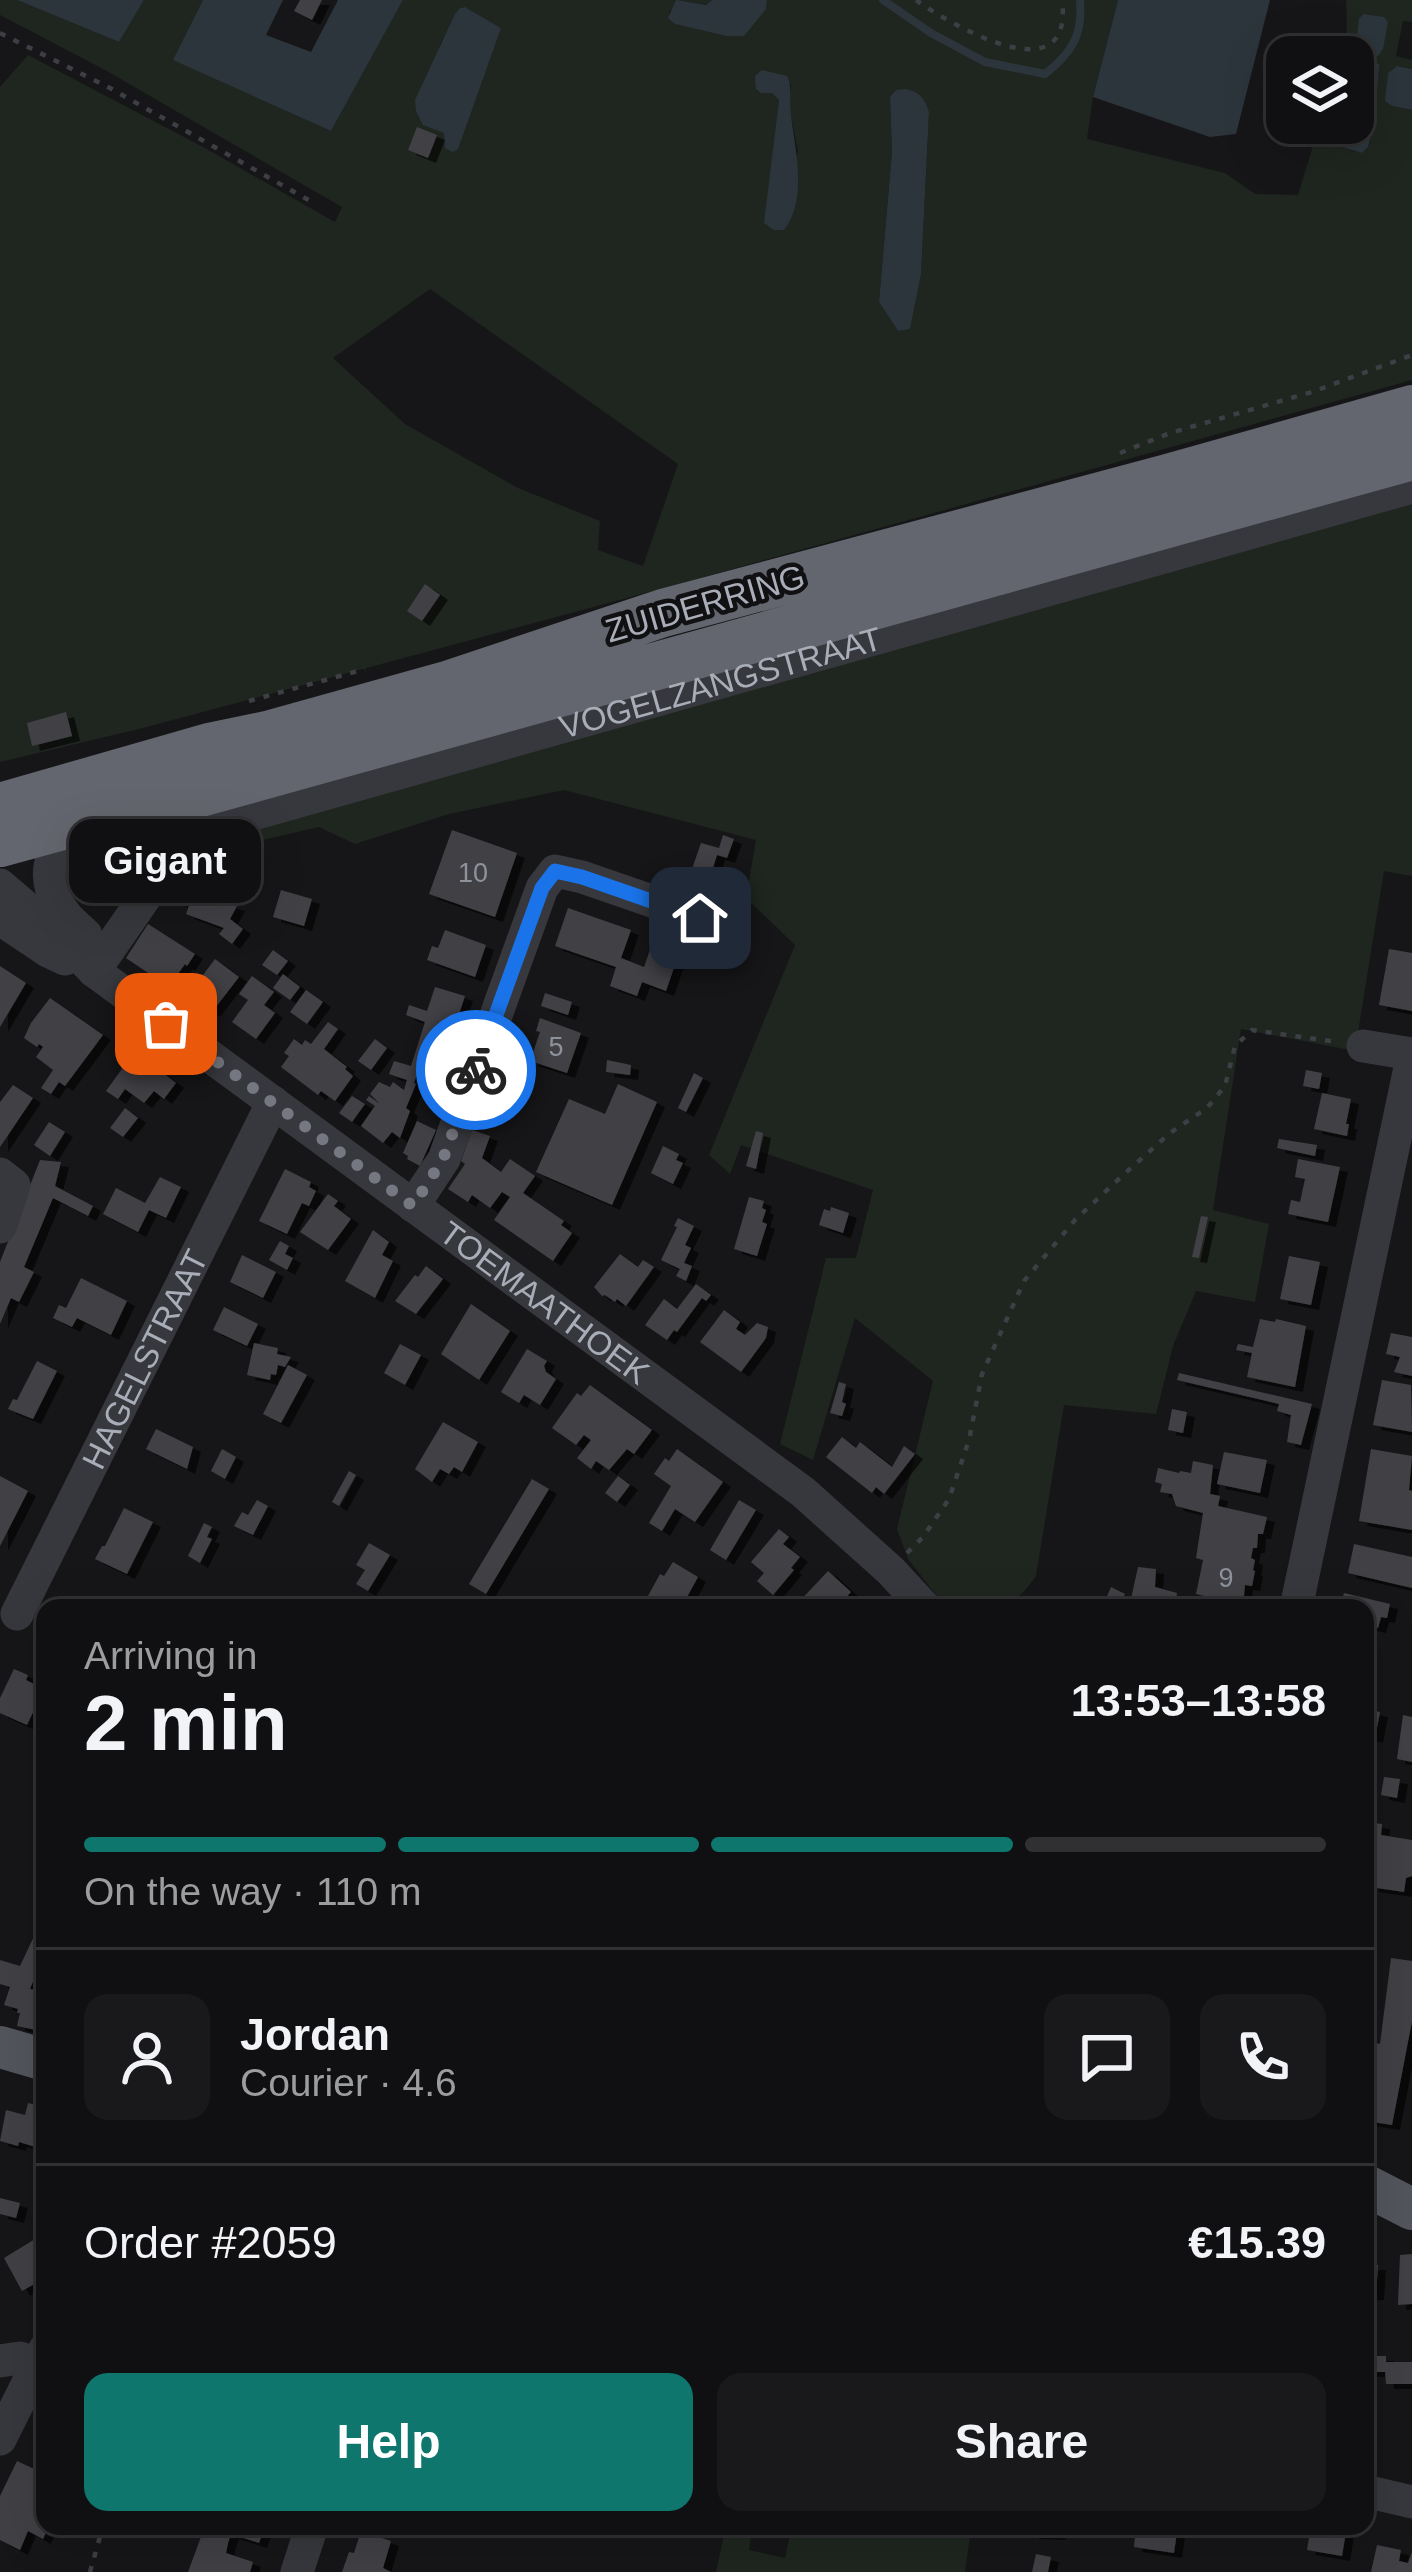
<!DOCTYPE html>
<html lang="en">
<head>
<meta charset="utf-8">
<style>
  body { margin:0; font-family:Arial,sans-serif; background:#19191b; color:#f1f3f6; height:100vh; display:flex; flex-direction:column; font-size:45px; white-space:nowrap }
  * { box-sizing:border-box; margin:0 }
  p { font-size:39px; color:#9c9d9f }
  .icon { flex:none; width:66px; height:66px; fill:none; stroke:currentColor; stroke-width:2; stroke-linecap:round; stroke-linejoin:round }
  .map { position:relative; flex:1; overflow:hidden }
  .sheet { position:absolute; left:36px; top:1599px; width:1338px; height:936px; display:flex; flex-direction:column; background:#101012; border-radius:24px; box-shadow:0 12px 48px #0002,0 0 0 3px #303032 }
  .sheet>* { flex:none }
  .fabs { position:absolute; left:1266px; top:36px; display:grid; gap:24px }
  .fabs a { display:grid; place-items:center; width:108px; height:108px; border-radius:24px; background:#101012; box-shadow:0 12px 48px #0002,0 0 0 3px #303032; font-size:60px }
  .pin { position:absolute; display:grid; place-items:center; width:102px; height:102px; color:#fff; margin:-51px; border-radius:24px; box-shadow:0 6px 18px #0006 }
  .courier { position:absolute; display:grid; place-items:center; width:120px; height:120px; margin:-60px; border:9px solid #1a73e8; border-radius:50%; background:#fff; color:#222; box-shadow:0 3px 15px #0007 }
  .bubble { position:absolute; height:84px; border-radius:24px; background:#101012; box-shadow:0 12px 48px #0002,0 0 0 3px #303032; font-size:39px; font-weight:700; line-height:84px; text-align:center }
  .head em { font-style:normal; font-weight:700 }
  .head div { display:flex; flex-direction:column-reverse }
  .head { display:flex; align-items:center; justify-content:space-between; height:204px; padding:0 48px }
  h1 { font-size:78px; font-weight:700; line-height:90px }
  .bar { display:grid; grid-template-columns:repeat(4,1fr); gap:18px 12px; align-content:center; height:144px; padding:0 48px }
  .bar i { height:15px; border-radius:9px; background:#303032 }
  .bar .selected { background:#0f766e }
  .bar p { grid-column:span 4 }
  .line { display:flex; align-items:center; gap:30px; padding:0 48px; border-top:3px solid #303032 }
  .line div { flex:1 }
  .round { display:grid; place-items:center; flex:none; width:126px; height:126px; border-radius:24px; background:#19191b }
  .primary-button { display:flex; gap:24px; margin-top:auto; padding:24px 48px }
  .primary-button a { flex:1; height:138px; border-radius:24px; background:#0f766e; color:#fff; font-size:48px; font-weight:700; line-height:138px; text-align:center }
  .primary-button a+a { background:#19191b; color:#f1f3f6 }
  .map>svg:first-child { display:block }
  .green { fill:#1e261f; fill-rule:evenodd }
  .water { fill:#2c353c }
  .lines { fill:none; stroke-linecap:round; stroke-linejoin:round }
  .stream { stroke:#2c353c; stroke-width:8 }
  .building { fill:#404145; filter:url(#shadow) }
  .path { stroke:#3d3f44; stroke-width:4.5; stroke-dasharray:6 9; stroke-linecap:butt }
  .minor { stroke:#37383d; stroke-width:33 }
  .major { stroke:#53555c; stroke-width:42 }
  .highway { stroke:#63666e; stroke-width:48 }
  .done { stroke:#757880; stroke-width:12; stroke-dasharray:0 21.6 }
  .route { stroke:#1a73e8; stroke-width:15 }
  .labels { text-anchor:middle; stroke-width:9; stroke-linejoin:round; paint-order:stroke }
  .number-label { font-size:27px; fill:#8e929b }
  .street-label { font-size:33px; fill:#a8adb8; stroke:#111113 }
</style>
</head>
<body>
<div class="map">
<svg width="1412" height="2572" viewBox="0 0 1412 2572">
  <defs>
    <filter id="shadow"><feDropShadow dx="8" dy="5" stdDeviation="0" flood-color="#0009"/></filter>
  </defs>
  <rect width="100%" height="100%" fill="#161618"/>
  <path class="green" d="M0 0H17L119 42 144 0H203L174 60 331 131 403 0H712L706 5 682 1 668 13 766 9 767 0H1118L1093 97 1087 139 1225 173 1255 194 1298 195 1320 123H1335L1332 143 1362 153 1368 147 1374 122 1367 112 1353 109V98L1364 100 1361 61 1353 62V57H1339L1347 29 1346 0H1412V22L1403 21 1396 56 1412 60V69L1397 66 1388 73 1386 100 1392 106 1412 110V380L668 587 143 728 0 762V87L28 55 205 148 335 222 342 207 105 70 0 15ZM465 7 501 28 446 143 439 47 460 8ZM791 84 790 111 798 151 765 223 779 100 772 93ZM896 90 929 112 921 275 910 329 898 331 879 302 892 152 890 97ZM430 289 678 464 643 566 598 550 600 521 518 488 405 424 333 358Z
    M1412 498V876L1384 871 1355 1051 1241 1029 1213 1210 1269 1224 1255 1302 1196 1291 1173 1346 1156 1414 1064 1405 1036 1576C1008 1617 991 1608 946 1608L908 1559 897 1529 933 1381 855 1318 813 1460 780 1444 826 1258H856L873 1190 741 1145 730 1174 709 1155 795 945 746 898 756 840 564 790 449 814 355 844 319 827 219 850 216 835Z
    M726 2526H753L749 2550 785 2558 792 2526H967L970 2535 965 2572H716Z"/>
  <path class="water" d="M17 0H144L119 42Z
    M203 0H283L266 35 311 52 338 0H403L331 131 173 60Z
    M676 0 706 5 712 0H767L766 9 744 36H727L675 24 668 18Z
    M1118 0H1270L1236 134 1210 137 1093 97Z
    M465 7 501 28 458 149 453 152 445 148 444 133 423 125 416 111 415 100 455 14 460 8Z
    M1363 14 1384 17 1388 22 1383 49 1378 56 1361 53 1356 48 1359 19Z
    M1353 62H1372L1379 64 1377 92 1364 100 1353 98Z
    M1397 66 1412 69V110L1392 106 1385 101 1388 73Z
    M762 70 787 76C793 89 789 100 791 115 795 150 808 199 784 230H774L764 223 779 100 772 93H761L756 89 755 76Z
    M906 89C920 92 925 99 929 112L921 275 910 329 898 331 879 302 892 152 890 97 896 90Z
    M1353 109 1367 112 1374 122 1368 147 1362 153 1331 143 1335 123H1353Z"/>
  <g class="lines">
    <path class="stream" d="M883 0 931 33 985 62 1045 74C1072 53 1083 35 1080 0"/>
  </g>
  <path class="building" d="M300 0H322L312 20 294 11Z
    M417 127 437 135 428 158 408 150Z
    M425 584 440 595 422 621 407 611Z
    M66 712 72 736 32 746 27 723Z
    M452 830 517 853 495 917 429 894Z
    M723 835 734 839 727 858 717 855 710 878 691 872 701 843 719 848Z
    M175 885 192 897 185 906 168 895Z
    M281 890 312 899 304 926 273 917Z
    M205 896 237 906 230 919 243 929 232 944 219 934 224 928 186 914 191 900 203 903Z
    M568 908 631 930 621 958 644 967 652 944 679 953 666 991 642 982 637 996 610 986 616 967 555 946Z
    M148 924 195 954 187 966 185 964 169 987 126 958Z
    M445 930 486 945 475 977 427 960 432 946 438 948Z
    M1389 949 1412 953V1011L1379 1005Z
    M273 950 288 961 277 975 262 965Z
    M215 959 239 977 212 1012 188 995Z
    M0 966 26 983 0 1027Z
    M283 974 300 987 290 1000 273 988Z
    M252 976 274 992 264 1005 275 1013 256 1039 232 1022 248 1000 239 994Z
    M435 987 465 996 445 1057 437 1080 417 1074 414 1083 416 1084 406 1108 410 1111 400 1138 392 1132 383 1143 361 1126 375 1106 366 1100 369 1096 380 1104 370 1094 379 1082 390 1087 393 1082 404 1090 407 1080 389 1074 394 1061 411 1066 425 1022 406 1015 409 1005 427 1011Z
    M306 990 323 1002 307 1024 290 1012Z
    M545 993 572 1002 568 1015 541 1006Z
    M50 998 103 1035 65 1086 59 1082 51 1094 41 1088 53 1070 36 1057 43 1047 39 1044 37 1047 24 1038 31 1023Z
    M540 1018 581 1033 567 1073 530 1061 540 1032 536 1031Z
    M328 1022 338 1029 324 1049 347 1067 345 1069 353 1076 335 1101 321 1091 318 1095 281 1067 289 1056 284 1053 294 1039 302 1045 305 1040 311 1044Z
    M375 1039 387 1048 371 1070 358 1061Z
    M140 1055 176 1083 164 1099 154 1091 144 1103 125 1089 118 1099 106 1091 127 1062 132 1067Z
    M607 1060 631 1065 630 1075 606 1072Z
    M1306 1070 1322 1073 1319 1089 1303 1086Z
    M694 1073 703 1078 686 1112 678 1108Z
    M618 1084 657 1102 612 1205 536 1172 569 1099 605 1114Z
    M13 1085 33 1098 0 1147V1102Z
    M1322 1093 1351 1099 1346 1124H1349L1347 1136 1314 1129Z
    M352 1096 365 1104 352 1122 339 1113Z
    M125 1108 138 1118 123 1137 110 1128Z
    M417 1121 436 1130 420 1166 407 1159 408 1156 403 1153Z
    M49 1122 65 1132 50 1156 34 1145Z
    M472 1130 490 1136 482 1158 501 1172 510 1159 535 1176 523 1193 564 1221 561 1225 572 1233 553 1261 494 1220 510 1197 502 1192 490 1208 472 1195 468 1202 448 1189 465 1164 461 1161Z
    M756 1131 763 1133 756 1169 746 1166Z
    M1279 1139 1317 1145 1315 1156 1277 1148Z
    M663 1146 679 1154 676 1160 683 1163 673 1184 651 1173Z
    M1298 1159 1340 1167 1328 1222 1288 1214 1291 1200 1300 1202 1305 1179 1295 1177Z
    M40 1160 61 1162 55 1186 93 1206 88 1216 53 1198 24 1267 34 1272 19 1302 11 1298 0 1324V1262Z
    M285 1169 311 1182 309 1187 316 1191 309 1206 302 1203 287 1234 259 1221Z
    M160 1177 181 1187 166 1218 149 1210 138 1232 103 1214 116 1188 145 1203Z
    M328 1194 338 1201 334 1206 351 1219 328 1250 300 1232Z
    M749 1197 764 1201 762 1208 766 1210 762 1222 767 1224 757 1256 734 1249Z
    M831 1207 849 1213 843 1233 819 1225 824 1209 830 1211Z
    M1201 1216 1208 1217 1199 1258 1192 1257Z
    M678 1218 694 1226 685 1245 691 1248 684 1263 692 1266 686 1281 676 1276 680 1269 661 1260 677 1227 674 1226Z
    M373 1230 389 1242 382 1255 393 1261 375 1298 345 1281Z
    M280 1241 289 1246 285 1254 293 1258 287 1270 269 1260Z
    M620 1254 638 1267 643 1260 654 1267 626 1306 617 1299 615 1302 605 1295 602 1296 594 1287Z
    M242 1255 276 1272 263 1298 230 1282Z
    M1289 1256 1320 1262 1311 1305 1280 1299Z
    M426 1266 443 1279 416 1314 395 1301 415 1275 418 1277Z
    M81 1278 127 1301 111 1335 77 1318 72 1327 53 1318 59 1305 66 1308Z
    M696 1284 711 1295 706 1301 702 1298 677 1332 674 1330 667 1340 645 1325 664 1299 677 1309Z
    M471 1304 510 1331 479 1380 441 1354Z
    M224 1307 258 1324 247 1346 213 1330Z
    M724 1310 740 1322 736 1329 745 1335 757 1323 768 1327 766 1338 741 1372 700 1342Z
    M1260 1319 1275 1322 1276 1319 1306 1326 1295 1387 1247 1377 1252 1353 1236 1350 1238 1344 1253 1347Z
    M1391 1333 1412 1337V1376L1394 1372 1400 1357 1386 1354Z
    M254 1343 278 1348 277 1354 291 1357 285 1367 278 1365 276 1375 271 1374 270 1380 247 1375Z
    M400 1344 421 1355 405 1385 384 1373Z
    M527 1349 547 1361 544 1366 546 1372 556 1379 540 1405 524 1395 519 1403 501 1392Z
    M37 1361 57 1371 33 1419 8 1409 13 1399 17 1400Z
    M288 1365 307 1375 281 1423 263 1414Z
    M1179 1373 1312 1404 1301 1445 1287 1442 1291 1415 1277 1411 1279 1404 1177 1380Z
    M1382 1380 1411 1385 1412 1432 1373 1425Z
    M839 1382 846 1384 842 1402 846 1404 842 1416 830 1413Z
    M590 1385 652 1430 634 1454 627 1449 609 1470 596 1461 591 1469 577 1458 591 1440 584 1435 576 1445 552 1428 577 1393 581 1396Z
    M1172 1409 1187 1412 1183 1433 1168 1430Z
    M443 1422 478 1442 462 1472 454 1467 449 1474 440 1469 432 1482 415 1469Z
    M156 1429 193 1447 187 1469 146 1449Z
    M842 1437 856 1448 860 1442 892 1467 904 1446 915 1454 884 1494 876 1487 872 1493 826 1457Z
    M222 1449 236 1457 225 1479 211 1471Z
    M677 1449 723 1482 695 1522 675 1509 662 1531 649 1523 671 1486 654 1474 665 1458 669 1461Z
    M1371 1449 1412 1456 1409 1490 1412 1491V1530L1359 1521Z
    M1224 1452 1267 1460 1260 1493 1217 1484Z
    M1193 1461 1213 1465 1210 1494 1220 1496 1218 1506 1267 1517 1263 1534H1258L1257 1548H1253L1251 1558 1255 1560 1253 1570 1255 1571 1252 1586 1245 1585 1243 1605 1196 1594 1203 1560 1196 1558 1203 1513 1176 1506 1172 1494 1160 1492 1162 1484 1155 1482 1158 1468 1179 1473 1180 1471 1191 1473Z
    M349 1471 356 1475 339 1506 332 1502Z
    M0 1476 28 1491 0 1546Z
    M618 1476 630 1485 617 1502 605 1493Z
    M532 1479 549 1489 486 1594 469 1584Z
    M257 1500 268 1506 253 1535 234 1526 242 1512 248 1515Z
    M739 1500 756 1510 726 1560 710 1550Z
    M124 1508 153 1522 127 1574 95 1559 102 1546H105Z
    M204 1523 212 1527 207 1537 212 1539 200 1563 188 1556Z
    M779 1529 789 1537 783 1544 800 1557 791 1568 794 1570 773 1595 757 1581 764 1573 751 1562Z
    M369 1543 390 1555 368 1591 356 1584 365 1570 356 1565Z
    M1354 1544 1412 1557V1588L1348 1573Z
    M673 1562 698 1577 681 1608H652L655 1603 648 1596 660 1574 664 1576Z
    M1138 1567 1156 1569 1155 1587 1177 1593 1175 1608H1129Z
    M828 1571 851 1592 842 1602 845 1605 842 1608H804L798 1603Z
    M1111 1587 1125 1594 1119 1607 1105 1601Z
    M1344 1593 1390 1604 1387 1618 1381 1617 1378 1628 1365 1625V1608H1340Z
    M14 1669 28 1675 26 1680 44 1689 27 1725 0 1713V1698Z
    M1365 1709 1380 1712 1375 1738 1365 1736Z
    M1403 1715 1412 1717V1762L1397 1759Z
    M1384 1777 1400 1779 1397 1798 1381 1795Z
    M1365 1822 1382 1824 1381 1835 1412 1840V1876L1406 1878 1404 1892 1370 1887 1377 1854 1365 1851Z
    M36 1932 45 1936V1951L30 1989 36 1990 34 2001 45 2004V2032L17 2026 20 2013H17L18 2009 4 2005 10 1987 0 1984V1960L20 1966Z
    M1391 1958 1412 1961V2021L1392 2125 1366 2121 1370 2093H1365V2041L1380 2044Z
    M28 2103 45 2107V2161L40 2159 42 2149 19 2142 18 2146 0 2141 6 2110 25 2115Z
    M0 2198 20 2203 16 2218 0 2214Z
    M45 2233V2265L38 2269 43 2279 22 2291 4 2258Z
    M1412 2254V2304L1398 2305 1400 2255Z
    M1365 2265H1378L1376 2295 1365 2296Z
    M1365 2356H1386V2362H1412V2384H1386L1385 2372H1365Z
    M17 2461 45 2474 42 2495 45 2497V2504L40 2516 45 2518V2526H49L43 2539 28 2531 20 2550 0 2540V2496Z
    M205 2526H265L259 2543 231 2534 228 2543 226 2553 253 2562 250 2572H188Z
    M1031 2526H1058L1057 2535 1031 2534Z
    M1136 2526 1177 2532 1174 2553 1134 2547Z
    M1311 2526H1347L1342 2556 1307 2550Z
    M361 2531 391 2541 383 2568 391 2572H342L349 2552 354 2553Z
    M1377 2545 1401 2550 1399 2561 1408 2563 1412 2552V2572H1371Z
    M1036 2554 1051 2557 1048 2572H1032Z"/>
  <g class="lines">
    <path class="path" d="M916 0C951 25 1074 97 1062 0
      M0 33 108 87 312 202
      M1120 453 1170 433 1312 392 1412 355
      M249 701 365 669
      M907 1553 923 1537 949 1499 969 1440 982 1374 1024 1281 1075 1220 1122 1176 1170 1133 1207 1108 1225 1086 1235 1046 1252 1030 1337 1042
      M90 2572 103 2526"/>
    <g class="minor">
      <path id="s1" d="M0 885 60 936 94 971 803 1492 891 1571 925 1608"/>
      <path d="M0 919 48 951 65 959"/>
      <path d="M86 935C79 928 70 921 65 914 38 880 46 840 89 828"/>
      <path id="s2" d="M94 971 190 832 1412 487"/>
      <path d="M1363 1046 1412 1054"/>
      <path d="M0 1174 14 1185 0 1227"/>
      <path d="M413 1206 444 1159 542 888 555 871 582 877 701 918"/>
      <path d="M1296 1608 1412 1058"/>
      <path id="s3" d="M17 1614 273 1102"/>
      <path d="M0 2361 20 2358 36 2364"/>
      <path d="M0 2439 45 2349"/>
      <path d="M1365 2491 1412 2502"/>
      <path d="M297 2572 312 2526"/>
    </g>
    <path class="major" d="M0 2047 45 2060
      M1365 2185 1412 2209"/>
    <path class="highway" d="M0 807 209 747 267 735 450 684 663 613 1168 478 1412 409
      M0 843 128 808 157 805 1412 456"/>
  </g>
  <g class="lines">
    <path class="done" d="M166 1024 413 1206 443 1159 476 1070"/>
    <path class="route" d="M476 1070 542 888 555 871 582 877 700 918"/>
  </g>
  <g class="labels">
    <g class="number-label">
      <text x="473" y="882">10</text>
      <text x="556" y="1056">5</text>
      <text x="1226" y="1587">9</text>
    </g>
    <g class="street-label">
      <text transform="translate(705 603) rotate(-16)" y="12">ZUIDERRING</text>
      <text dy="12" stroke="none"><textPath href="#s2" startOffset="720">VOGELZANGSTRAAT</textPath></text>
      <text dy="12" stroke="none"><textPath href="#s1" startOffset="687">TOEMAATHOEK</textPath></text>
      <text dy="12" stroke="none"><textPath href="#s3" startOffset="285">HAGELSTRAAT</textPath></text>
    </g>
  </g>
</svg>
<div class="fabs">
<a><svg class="icon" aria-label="layers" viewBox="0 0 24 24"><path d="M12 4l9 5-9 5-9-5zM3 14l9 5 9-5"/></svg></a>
</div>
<div class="pin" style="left:166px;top:1024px;background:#ea580c"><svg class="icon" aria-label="bag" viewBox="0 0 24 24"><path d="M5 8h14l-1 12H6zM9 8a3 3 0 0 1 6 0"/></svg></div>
<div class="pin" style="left:700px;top:918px;background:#1f2937"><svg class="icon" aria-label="home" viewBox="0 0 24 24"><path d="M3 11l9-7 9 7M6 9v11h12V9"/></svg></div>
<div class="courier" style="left:476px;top:1070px"><svg class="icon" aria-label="bike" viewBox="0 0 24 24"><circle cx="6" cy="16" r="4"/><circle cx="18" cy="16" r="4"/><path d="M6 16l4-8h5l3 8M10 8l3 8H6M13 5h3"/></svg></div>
<div class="bubble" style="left:69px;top:819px;width:192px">Gigant</div>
<section class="sheet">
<div class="head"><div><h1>2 min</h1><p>Arriving in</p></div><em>13:53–13:58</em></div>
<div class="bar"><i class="selected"></i><i class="selected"></i><i class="selected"></i><i></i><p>On the way · 110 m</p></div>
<div class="line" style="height:216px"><a class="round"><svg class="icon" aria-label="person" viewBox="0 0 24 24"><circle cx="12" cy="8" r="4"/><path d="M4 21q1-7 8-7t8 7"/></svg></a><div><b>Jordan</b><p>Courier · 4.6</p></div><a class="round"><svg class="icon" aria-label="chat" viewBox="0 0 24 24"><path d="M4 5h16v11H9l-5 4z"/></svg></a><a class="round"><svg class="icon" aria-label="phone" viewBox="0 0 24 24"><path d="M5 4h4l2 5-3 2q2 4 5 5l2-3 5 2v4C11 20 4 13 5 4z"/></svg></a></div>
<div class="line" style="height:156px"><div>Order #2059</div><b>€15.39</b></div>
<div class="primary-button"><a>Help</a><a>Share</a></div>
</section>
</div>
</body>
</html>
